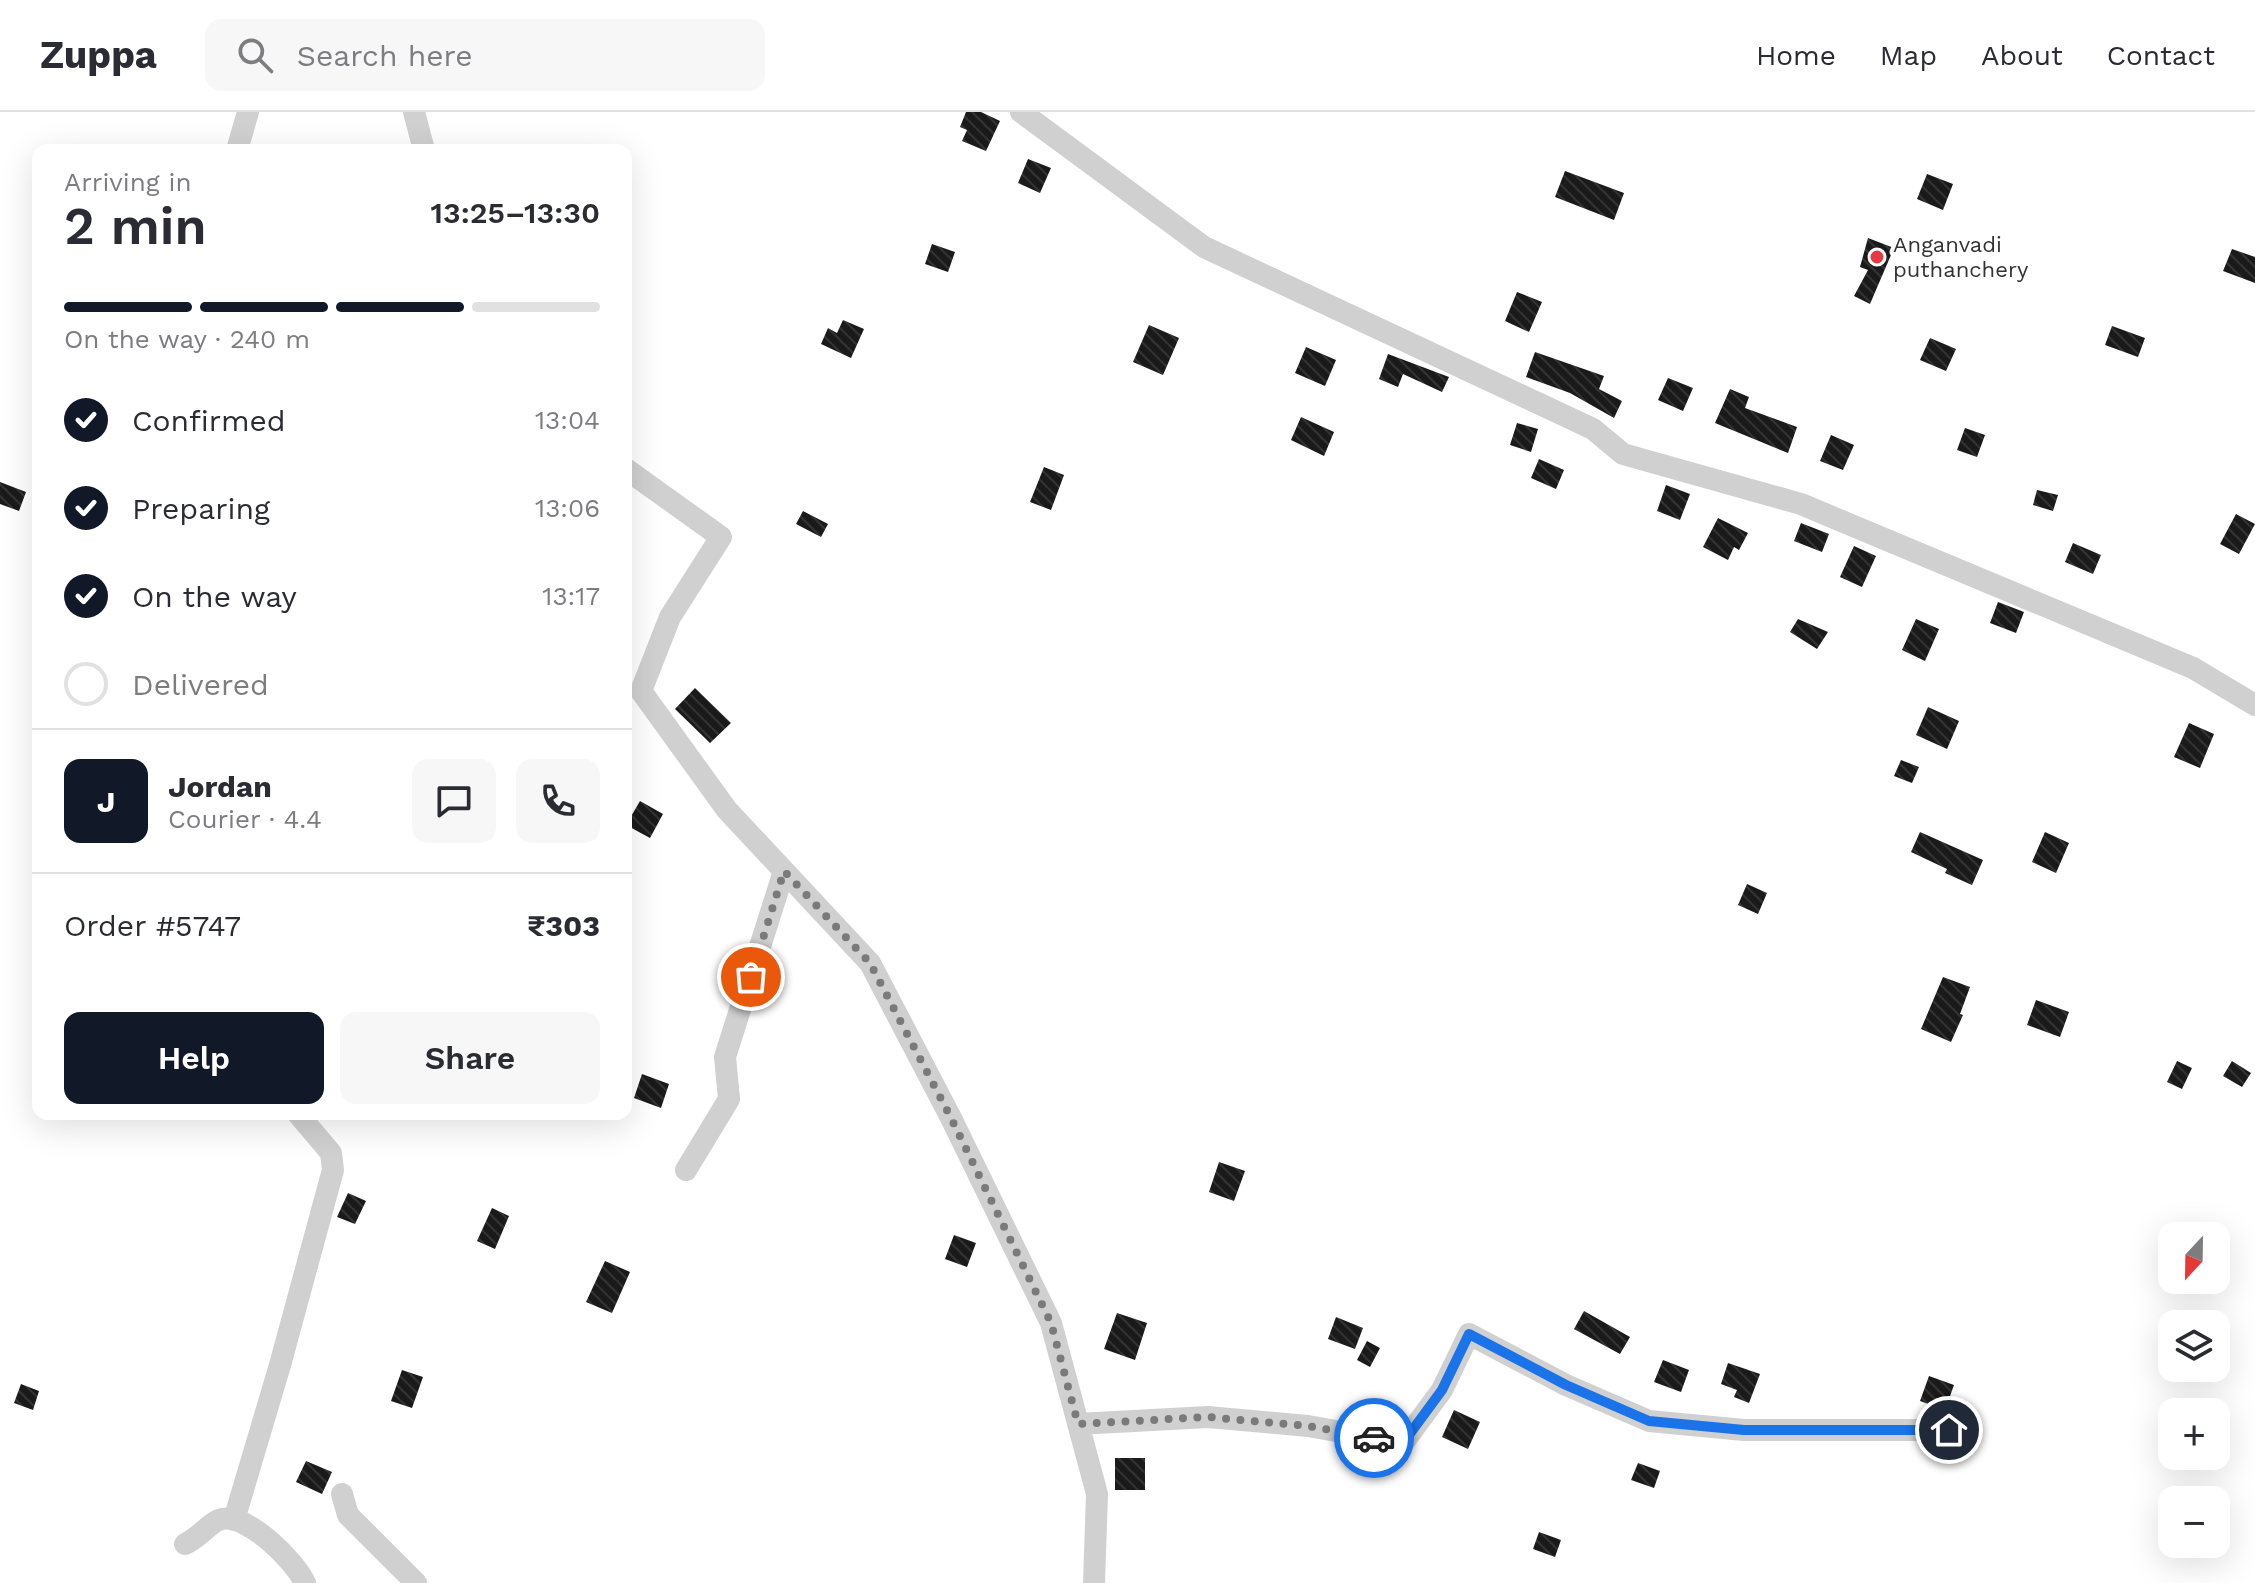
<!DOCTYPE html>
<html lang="en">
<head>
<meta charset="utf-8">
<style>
  body { margin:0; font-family:"Work Sans",sans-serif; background:#f7f7f7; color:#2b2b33; height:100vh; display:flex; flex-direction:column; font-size:30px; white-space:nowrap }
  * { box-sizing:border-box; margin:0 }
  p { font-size:26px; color:#7c7c81 }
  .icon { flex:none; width:44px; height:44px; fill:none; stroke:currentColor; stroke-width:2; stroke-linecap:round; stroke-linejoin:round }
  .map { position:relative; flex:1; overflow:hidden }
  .panel { position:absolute; left:32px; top:32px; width:600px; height:976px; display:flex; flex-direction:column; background:#fff; border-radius:16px; box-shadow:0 8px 32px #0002 }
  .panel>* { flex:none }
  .needle { width:52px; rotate:202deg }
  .fabs { position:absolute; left:2158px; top:1110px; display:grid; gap:16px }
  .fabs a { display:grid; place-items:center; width:72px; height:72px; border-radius:16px; background:#fff; box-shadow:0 8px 32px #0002; font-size:40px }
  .pin { position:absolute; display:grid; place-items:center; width:68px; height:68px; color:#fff; margin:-34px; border:4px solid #fff; border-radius:50%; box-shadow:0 2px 8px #0007 }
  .courier { position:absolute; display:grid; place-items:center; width:80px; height:80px; margin:-40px; border:6px solid #1a73e8; border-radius:50%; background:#fff; color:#222; box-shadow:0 2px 10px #0007 }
  .head em { font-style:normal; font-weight:600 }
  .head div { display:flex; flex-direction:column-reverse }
  .head { display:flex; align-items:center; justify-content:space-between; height:136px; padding:0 32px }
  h1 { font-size:52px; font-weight:600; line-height:60px }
  .bar { display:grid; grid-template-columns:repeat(4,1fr); gap:12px 8px; align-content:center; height:96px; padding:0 32px }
  .bar i { height:10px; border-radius:6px; background:#e1e1e2 }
  .bar .active { background:#111827 }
  .bar p { grid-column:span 4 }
  .line { display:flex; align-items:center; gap:20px; padding:0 32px; border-top:2px solid #e1e1e2 }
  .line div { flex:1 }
  .round { display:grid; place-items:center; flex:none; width:84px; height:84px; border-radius:16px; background:#f7f7f7 }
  ol { padding:0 32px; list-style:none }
  li { display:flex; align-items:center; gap:24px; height:88px }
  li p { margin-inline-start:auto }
  li .icon { padding:8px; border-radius:50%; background:#111827; color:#fff; stroke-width:4 }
  li:last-child { color:#7c7c81 }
  li i { width:44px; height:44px; border:4px solid #e1e1e2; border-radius:50% }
  .action { display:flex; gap:16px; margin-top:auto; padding:16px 32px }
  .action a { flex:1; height:92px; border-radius:16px; background:#111827; color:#fff; font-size:32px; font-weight:600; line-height:92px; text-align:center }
  .action a+a { background:#f7f7f7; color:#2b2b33 }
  header { display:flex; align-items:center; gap:48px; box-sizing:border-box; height:112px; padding:0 40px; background:#fff; border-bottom:2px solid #e1e1e2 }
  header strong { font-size:38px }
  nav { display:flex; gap:44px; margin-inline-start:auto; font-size:28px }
  .search { width:560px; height:72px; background:#f7f7f7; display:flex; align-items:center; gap:20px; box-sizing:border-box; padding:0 28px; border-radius:16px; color:#7c7c81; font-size:30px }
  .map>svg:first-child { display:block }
  .building { fill:url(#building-back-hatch) }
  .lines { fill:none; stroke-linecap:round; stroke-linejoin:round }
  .minor { stroke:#d0d0d0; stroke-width:22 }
  .done { stroke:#7a7a7a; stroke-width:8; stroke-dasharray:0 14.4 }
  .route { stroke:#1a73e8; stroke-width:10 }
  .poi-dot { fill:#e63946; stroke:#fff; stroke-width:3 }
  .labels { text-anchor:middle; stroke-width:8; stroke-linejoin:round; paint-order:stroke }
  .poi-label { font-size:22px; fill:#333; stroke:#fff; text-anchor:start }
</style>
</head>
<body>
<header>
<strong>Zuppa</strong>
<div class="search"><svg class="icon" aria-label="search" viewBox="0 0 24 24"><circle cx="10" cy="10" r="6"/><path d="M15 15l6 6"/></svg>Search here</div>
<nav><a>Home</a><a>Map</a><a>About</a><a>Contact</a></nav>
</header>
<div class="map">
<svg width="2255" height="1471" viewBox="0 0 2255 1471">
  <defs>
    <pattern id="building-back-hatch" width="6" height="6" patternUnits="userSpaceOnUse" patternTransform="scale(2)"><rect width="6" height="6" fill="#1a1a1a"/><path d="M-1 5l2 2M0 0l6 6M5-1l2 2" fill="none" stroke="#333"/></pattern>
  </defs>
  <rect width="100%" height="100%" fill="#fff"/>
  <path class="building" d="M966 0H981L1000 9 986 39 962 29 967 18 960 15Z
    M1028 47 1051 56 1040 81 1018 71Z
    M1565 59 1624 81 1614 108 1555 85Z
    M1927 62 1953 72 1943 98 1917 87Z
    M1868 126 1894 136 1870 192 1854 184 1868 158 1860 155Z
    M932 132 955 140 948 160 925 152Z
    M2232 137 2255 145V171L2223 159Z
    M1517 180 1542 190 1529 220 1505 209Z
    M843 208 864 217 851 246 821 232 828 216 837 221Z
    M1149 213 1179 226 1163 263 1133 250Z
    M2112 214 2145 226 2138 245 2105 233Z
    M1930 226 1956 237 1946 259 1920 248Z
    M1306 235 1336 248 1325 274 1295 261Z
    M1535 240 1604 264 1599 277 1622 289 1614 306 1570 281 1526 265Z
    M1388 242 1449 265 1442 280 1403 262 1398 275 1379 267Z
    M1668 266 1693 276 1683 299 1658 288Z
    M1730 277 1749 285 1745 296 1797 315 1788 341 1715 311Z
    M1301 305 1334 320 1324 344 1291 328Z
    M1517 311 1538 317 1531 340 1510 333Z
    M1965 316 1985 323 1977 345 1957 338Z
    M1831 323 1854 333 1843 358 1820 349Z
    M1539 347 1564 358 1556 377 1531 366Z
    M1044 355 1064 363 1051 398 1030 390Z
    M0 370 26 380 19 399 0 392Z
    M1666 373 1690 382 1680 408 1657 399Z
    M2037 378 2058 383 2053 399 2033 393Z
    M803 399 828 412 821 425 796 412Z
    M2236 402 2255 412 2239 442 2220 432Z
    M1718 406 1748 421 1739 438 1734 435 1728 448 1703 435Z
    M1801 411 1829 422 1822 440 1794 429Z
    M2073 431 2101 443 2093 462 2065 450Z
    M1854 434 1876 444 1862 475 1840 465Z
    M1998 490 2024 500 2016 521 1990 511Z
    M1798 507 1828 520 1817 537 1790 520Z
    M1916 507 1939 517 1925 549 1902 538Z
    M695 576 731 611 710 631 675 597Z
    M1928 595 1959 609 1947 637 1916 623Z
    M2189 611 2214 622 2200 656 2174 645Z
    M1901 648 1919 655 1912 671 1894 664Z
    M640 689 663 702 650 726 626 713Z
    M1920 720 1983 748 1972 773 1945 761 1947 757 1911 740Z
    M2045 720 2069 731 2056 761 2032 750Z
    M1747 772 1767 781 1758 802 1738 793Z
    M1943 865 1970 875 1960 902 1963 903 1951 930 1921 917Z
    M2036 888 2069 900 2060 925 2027 913Z
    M2177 949 2192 956 2182 977 2167 970Z
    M2232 949 2251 961 2242 975 2223 964Z
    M642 962 669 972 661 996 634 986Z
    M1219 1050 1245 1059 1234 1089 1209 1080Z
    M348 1081 366 1089 355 1112 337 1105Z
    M492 1096 509 1104 495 1137 477 1129Z
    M954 1123 976 1131 967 1155 945 1147Z
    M605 1149 630 1160 612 1201 586 1190Z
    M1584 1199 1630 1225 1620 1242 1574 1217Z
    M1117 1201 1147 1211 1135 1248 1104 1237Z
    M1336 1205 1363 1216 1355 1237 1328 1227Z
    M1367 1229 1380 1236 1370 1255 1357 1248Z
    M1663 1248 1689 1258 1681 1280 1654 1270Z
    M1728 1251 1760 1262 1749 1291 1734 1285 1737 1278 1721 1272Z
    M402 1258 423 1265 412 1296 391 1289Z
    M1929 1264 1954 1273 1945 1298 1920 1289Z
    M21 1272 39 1279 33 1298 14 1291Z
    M1454 1298 1480 1310 1468 1337 1442 1325Z
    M1115 1346H1145V1378H1115Z
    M306 1349 332 1360 322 1382 296 1370Z
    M1638 1351 1660 1359 1654 1376 1631 1368Z
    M1539 1420 1561 1428 1555 1445 1533 1437Z"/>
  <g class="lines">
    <path class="minor" d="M414 0 424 38
      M1021 0 1204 135 1593 317 1623 342 1801 392 2193 556 2255 593
      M237 38 248 0
      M626 357 721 425 670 505 641 579 727 698 870 851 951 1006 1051 1211 1097 1382 1094 1471
      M686 1058 729 987 725 945 784 759
      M1078 1312 1208 1305 1308 1314 1403 1331 1442 1278 1469 1222 1566 1273 1649 1309 1744 1318H1949
      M342 1382 348 1403 416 1471
      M234 1408 280 1253 333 1058 331 1041 298 1002
      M185 1432C199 1426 211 1409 222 1407 248 1402 295 1449 305 1471"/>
  </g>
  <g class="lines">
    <path class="done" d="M751 865 784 759 870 851 951 1006 1051 1211 1078 1312 1208 1305 1308 1314 1374 1326"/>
    <path class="route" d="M1374 1326 1403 1331 1442 1278 1469 1222 1566 1273 1649 1309 1744 1318H1949"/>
  </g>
  <circle class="poi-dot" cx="1877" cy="145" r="8"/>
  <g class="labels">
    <g class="poi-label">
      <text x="1893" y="140">Anganvadi<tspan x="1893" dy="25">puthanchery</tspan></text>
    </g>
  </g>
</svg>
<div class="fabs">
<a><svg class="needle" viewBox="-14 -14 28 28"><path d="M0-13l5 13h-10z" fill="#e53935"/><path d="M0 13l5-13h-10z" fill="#7c7c81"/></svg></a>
<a><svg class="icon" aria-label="layers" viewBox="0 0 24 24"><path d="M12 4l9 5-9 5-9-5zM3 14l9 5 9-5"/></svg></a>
<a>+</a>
<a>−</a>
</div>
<div class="pin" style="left:751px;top:865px;background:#ea580c"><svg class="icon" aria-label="bag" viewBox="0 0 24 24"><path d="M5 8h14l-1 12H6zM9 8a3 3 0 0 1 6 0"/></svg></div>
<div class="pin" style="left:1949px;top:1318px;background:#1f2937"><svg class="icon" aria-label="home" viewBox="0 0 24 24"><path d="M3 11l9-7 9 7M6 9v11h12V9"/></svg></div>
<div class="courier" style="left:1374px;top:1326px"><svg class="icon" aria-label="car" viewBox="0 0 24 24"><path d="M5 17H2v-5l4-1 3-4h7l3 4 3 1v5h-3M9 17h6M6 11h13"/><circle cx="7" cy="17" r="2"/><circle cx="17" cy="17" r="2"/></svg></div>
<section class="panel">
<div class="head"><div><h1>2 min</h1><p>Arriving in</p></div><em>13:25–13:30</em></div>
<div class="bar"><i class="active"></i><i class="active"></i><i class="active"></i><i></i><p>On the way · 240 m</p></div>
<ol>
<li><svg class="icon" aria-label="check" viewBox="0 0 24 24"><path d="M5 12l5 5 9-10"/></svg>Confirmed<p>13:04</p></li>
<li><svg class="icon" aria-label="check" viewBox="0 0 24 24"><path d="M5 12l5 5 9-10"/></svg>Preparing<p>13:06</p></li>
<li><svg class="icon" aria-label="check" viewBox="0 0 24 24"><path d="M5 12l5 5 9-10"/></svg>On the way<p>13:17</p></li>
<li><i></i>Delivered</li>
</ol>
<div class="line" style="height:144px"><b class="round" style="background:#111827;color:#fff">J</b><div><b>Jordan</b><p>Courier · 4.4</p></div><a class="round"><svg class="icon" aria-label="chat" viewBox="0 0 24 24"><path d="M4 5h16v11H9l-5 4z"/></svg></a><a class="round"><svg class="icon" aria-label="phone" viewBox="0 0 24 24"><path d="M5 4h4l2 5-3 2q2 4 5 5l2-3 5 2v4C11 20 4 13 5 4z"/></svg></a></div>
<div class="line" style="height:104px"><div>Order #5747</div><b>₹303</b></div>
<div class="action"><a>Help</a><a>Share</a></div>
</section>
</div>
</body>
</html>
